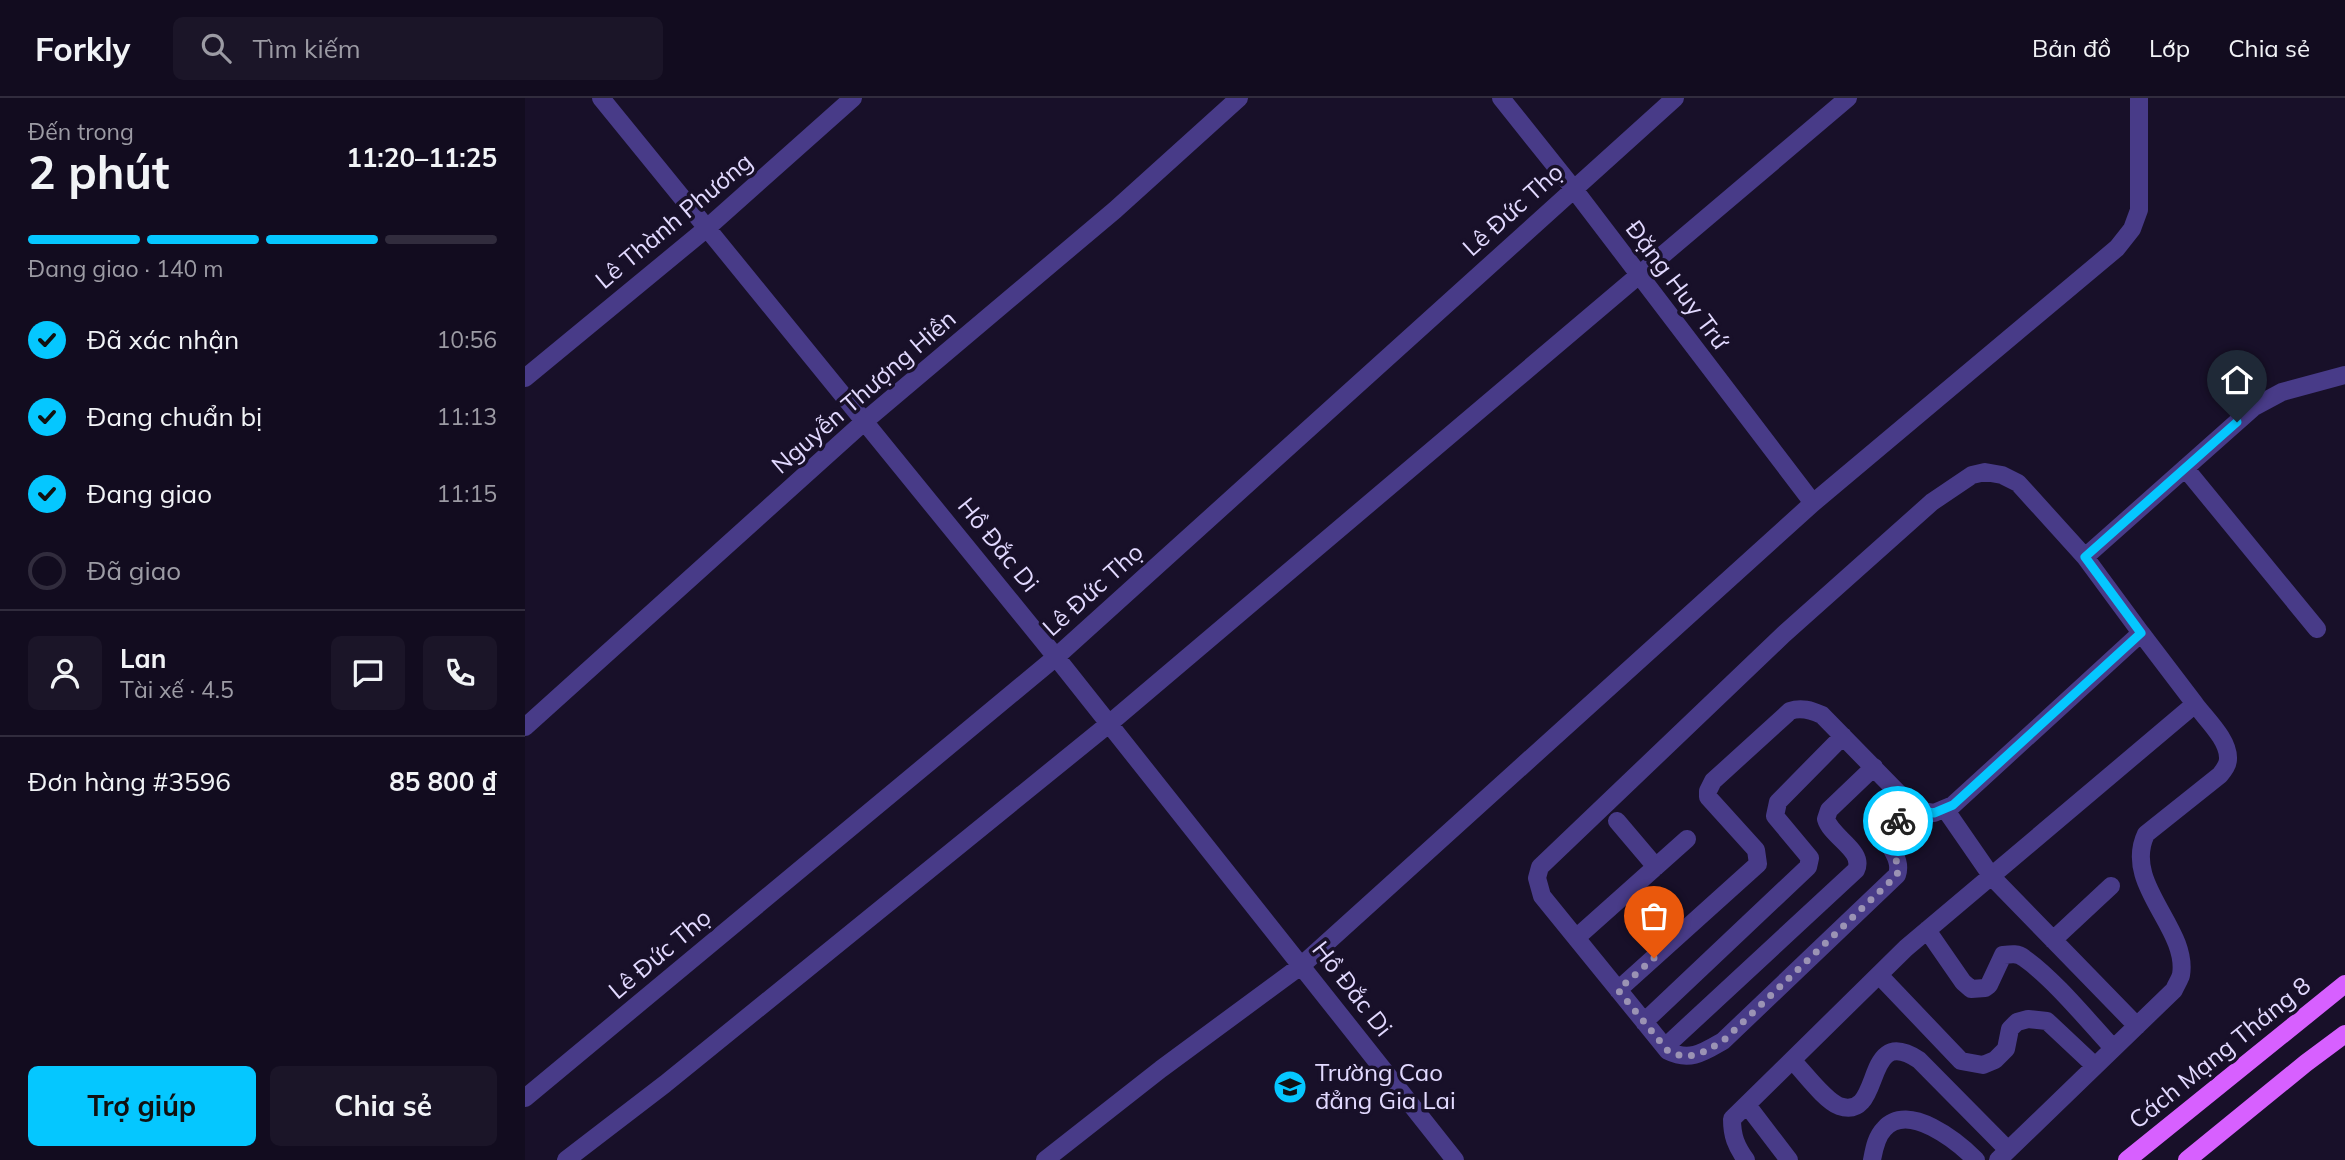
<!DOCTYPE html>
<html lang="vi">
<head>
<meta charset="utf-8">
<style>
  body { margin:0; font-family:Mulish,sans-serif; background:#1b1528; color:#f1f3f6; height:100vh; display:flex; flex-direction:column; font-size:26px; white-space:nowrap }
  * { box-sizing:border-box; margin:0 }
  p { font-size:23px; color:#9c9ba4 }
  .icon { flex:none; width:38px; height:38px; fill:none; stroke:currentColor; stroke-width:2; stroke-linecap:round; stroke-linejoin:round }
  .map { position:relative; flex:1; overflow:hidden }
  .details { display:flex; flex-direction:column; background:#120c1f; width:525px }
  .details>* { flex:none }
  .pin { position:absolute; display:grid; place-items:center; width:60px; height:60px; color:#fff; margin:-72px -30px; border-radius:50% 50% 50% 0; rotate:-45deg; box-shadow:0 0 7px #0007 }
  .pin .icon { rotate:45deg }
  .courier { position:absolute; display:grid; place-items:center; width:70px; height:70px; margin:-35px; border:5px solid #05c7ff; border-radius:50%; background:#fff; color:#222; box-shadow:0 2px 9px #0007 }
  .headline em { font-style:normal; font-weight:700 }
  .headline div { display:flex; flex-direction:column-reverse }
  .headline { display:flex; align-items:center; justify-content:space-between; height:119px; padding:0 28px }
  h1 { font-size:46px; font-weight:700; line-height:52px }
  .bar { display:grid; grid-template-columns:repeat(4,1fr); gap:10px 7px; align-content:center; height:84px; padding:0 28px }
  .bar i { height:9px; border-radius:5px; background:#312c3d }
  .bar .on { background:#05c7ff }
  .bar p { grid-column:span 4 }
  .line { display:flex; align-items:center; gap:18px; padding:0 28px; border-top:2px solid #312c3d }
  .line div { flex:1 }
  .round { display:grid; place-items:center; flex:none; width:74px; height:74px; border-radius:10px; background:#1b1528 }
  ol { padding:0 28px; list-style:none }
  li { display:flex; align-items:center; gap:21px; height:77px }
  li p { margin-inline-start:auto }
  li .icon { padding:7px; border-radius:50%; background:#05c7ff; color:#111; stroke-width:4 }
  li:last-child { color:#9c9ba4 }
  li i { width:38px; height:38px; border:4px solid #312c3d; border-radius:50% }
  .primary-button { display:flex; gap:14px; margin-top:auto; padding:14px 28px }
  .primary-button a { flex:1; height:80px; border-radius:10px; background:#05c7ff; color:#111; font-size:28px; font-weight:700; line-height:80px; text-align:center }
  .primary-button a+a { background:#1b1528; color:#f1f3f6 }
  header { display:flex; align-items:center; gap:42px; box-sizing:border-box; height:98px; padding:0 35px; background:#120c1f; border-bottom:2px solid #312c3d }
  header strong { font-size:33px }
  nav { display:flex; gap:38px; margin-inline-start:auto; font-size:24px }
  .search { width:490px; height:63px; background:#1b1528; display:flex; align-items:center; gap:18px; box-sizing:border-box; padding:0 24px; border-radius:10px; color:#9c9ba4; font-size:26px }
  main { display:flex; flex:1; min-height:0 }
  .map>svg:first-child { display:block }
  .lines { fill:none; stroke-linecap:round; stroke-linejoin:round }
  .minor { stroke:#483b88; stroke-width:18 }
  .major { stroke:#d760ff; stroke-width:18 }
  .done { stroke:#9b93b4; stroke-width:7; stroke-dasharray:0 12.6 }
  .route { stroke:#05c7ff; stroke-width:9 }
  .labels { text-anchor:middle; stroke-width:7; stroke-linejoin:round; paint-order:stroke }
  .street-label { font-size:24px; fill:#e2d9ff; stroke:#181029 }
  .poi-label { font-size:24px; fill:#e2d9ff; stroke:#181029; text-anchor:start }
</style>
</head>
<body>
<header>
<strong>Forkly</strong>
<div class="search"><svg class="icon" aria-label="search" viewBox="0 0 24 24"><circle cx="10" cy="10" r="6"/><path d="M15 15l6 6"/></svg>Tìm kiếm</div>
<nav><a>Bản đồ</a><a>Lớp</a><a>Chia sẻ</a></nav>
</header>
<main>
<section class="details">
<div class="headline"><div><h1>2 phút</h1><p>Đến trong</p></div><em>11:20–11:25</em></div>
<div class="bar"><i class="on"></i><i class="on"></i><i class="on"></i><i></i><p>Đang giao · 140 m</p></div>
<ol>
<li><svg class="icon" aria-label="check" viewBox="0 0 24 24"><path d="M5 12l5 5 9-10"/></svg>Đã xác nhận<p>10:56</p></li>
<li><svg class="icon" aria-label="check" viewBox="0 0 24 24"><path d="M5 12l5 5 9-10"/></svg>Đang chuẩn bị<p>11:13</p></li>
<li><svg class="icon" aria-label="check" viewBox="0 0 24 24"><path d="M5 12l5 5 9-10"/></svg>Đang giao<p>11:15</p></li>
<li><i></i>Đã giao</li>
</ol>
<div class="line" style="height:126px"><a class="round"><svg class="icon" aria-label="person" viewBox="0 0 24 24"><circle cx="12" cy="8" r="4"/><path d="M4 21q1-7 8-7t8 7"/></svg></a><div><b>Lan</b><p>Tài xế · 4.5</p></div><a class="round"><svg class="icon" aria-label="chat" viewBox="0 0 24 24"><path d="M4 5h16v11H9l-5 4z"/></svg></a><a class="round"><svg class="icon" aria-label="phone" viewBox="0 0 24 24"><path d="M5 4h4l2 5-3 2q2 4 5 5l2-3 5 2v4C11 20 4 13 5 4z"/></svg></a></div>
<div class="line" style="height:91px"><div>Đơn hàng #3596</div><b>85 800 ₫</b></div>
<div class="primary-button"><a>Trợ giúp</a><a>Chia sẻ</a></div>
</section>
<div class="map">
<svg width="1820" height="1062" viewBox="0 0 1820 1062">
  <rect width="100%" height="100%" fill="#181029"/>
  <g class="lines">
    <path class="minor" d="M76 0 531 559 930 1062
      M976 0 1048 90 1288 405
      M0 280 182 130 328 0
      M1660 370 1792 531
      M1460 374 1477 377 1493 385 1560 459 1616 535 1428 707 1409 715 1390 712C1335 739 1381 750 1372 777L1198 943C1179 954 1165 964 1143 953L1017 798 1012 780 1015 769 1259 536 1407 404 1447 377Z
      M1560 459 1729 309 1757 294 1820 277
      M1616 535 1670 606
      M0 629 341 322 590 112 714 0
      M1420 711 1467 779 1612 928
      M1092 723 1131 769
      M1402 832 1438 884 1446 891 1460 890 1464 887 1478 857C1486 856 1493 855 1499 860 1529 881 1563 923 1588 950
      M1051 840 1162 741
      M1528 842 1586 788
      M1354 877 1436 963 1458 967 1470 962 1481 951 1485 931 1492 924 1503 921 1522 923 1570 968
      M1093 892 1233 766 1231 752 1183 699V693L1188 683 1265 613C1276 609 1286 612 1297 617L1390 712
      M1119 924 1283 769 1285 760 1250 718 1253 704 1318 638
      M1140 949 1331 772C1340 753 1306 739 1301 721L1304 712 1349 669
      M1267 962C1279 974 1299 1002 1314 1008 1360 1024 1336 924 1394 962L1483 1052
      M0 1000 531 559 1150 0
      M1222 1007 1264 1062
      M41 1062 140 986 585 625 1323 0
      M520 1062 636 971 777 867 1288 405 1592 150 1607 131 1614 112V0
      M1221 1062C1211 1048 1207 1038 1207 1021L1381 850 1670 606C1681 621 1704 642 1703 661 1703 667 1699 672 1695 677L1621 736C1597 786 1664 830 1656 877 1655 881 1651 887 1649 892L1473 1062
      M1347 1062C1349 1052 1351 1039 1359 1031 1383 1003 1433 1044 1451 1062"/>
    <path class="major" d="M1602 1062 1820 886
      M1662 1062 1781 965 1820 936"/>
  </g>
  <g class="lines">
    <path class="done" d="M1129 860 1093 892 1143 953C1165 964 1179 954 1198 943L1372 777C1376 763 1363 750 1362 735L1373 723"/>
    <path class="route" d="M1373 723 1390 712 1409 715 1428 707 1616 535 1560 459 1712 324"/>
  </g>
  <defs>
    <symbol id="university-disc" viewBox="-11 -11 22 22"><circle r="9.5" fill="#05c7ff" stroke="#181029"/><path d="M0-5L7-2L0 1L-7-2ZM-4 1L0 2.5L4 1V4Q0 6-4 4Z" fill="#111"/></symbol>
  </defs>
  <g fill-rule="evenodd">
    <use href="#university-disc" x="746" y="970" width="38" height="38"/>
  </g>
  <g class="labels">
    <g class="street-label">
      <text transform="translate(988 112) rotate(-42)" y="8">Lê Đức Thọ</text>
      <text transform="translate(149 123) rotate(-40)" y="8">Lê Thành Phương</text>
      <text transform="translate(1152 187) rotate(53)" y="8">Đặng Huy Trứ</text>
      <text transform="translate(339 294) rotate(-41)" y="8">Nguyễn Thượng Hiền</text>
      <text transform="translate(473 447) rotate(51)" y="8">Hồ Đắc Di</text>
      <text transform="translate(568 492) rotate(-42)" y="8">Lê Đức Thọ</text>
      <text transform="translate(135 856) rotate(-40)" y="8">Lê Đức Thọ</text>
      <text transform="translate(827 891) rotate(52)" y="8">Hồ Đắc Di</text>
      <text transform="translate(1695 955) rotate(-39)" y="8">Cách Mạng Tháng 8</text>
    </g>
    <g class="poi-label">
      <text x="790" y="983">Trường Cao<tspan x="790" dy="28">đẳng Gia Lai</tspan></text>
    </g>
  </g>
</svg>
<div class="pin" style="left:1129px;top:860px;background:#ea580c"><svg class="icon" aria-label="bag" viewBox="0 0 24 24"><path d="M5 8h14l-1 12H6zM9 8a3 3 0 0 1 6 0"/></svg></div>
<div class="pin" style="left:1712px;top:324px;background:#1f2937"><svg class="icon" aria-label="home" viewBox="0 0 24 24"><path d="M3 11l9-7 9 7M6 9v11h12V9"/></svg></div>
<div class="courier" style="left:1373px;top:723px"><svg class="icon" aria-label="bike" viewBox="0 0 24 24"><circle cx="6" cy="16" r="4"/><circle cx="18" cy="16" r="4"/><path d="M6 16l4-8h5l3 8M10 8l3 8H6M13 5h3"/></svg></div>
</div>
</main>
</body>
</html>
